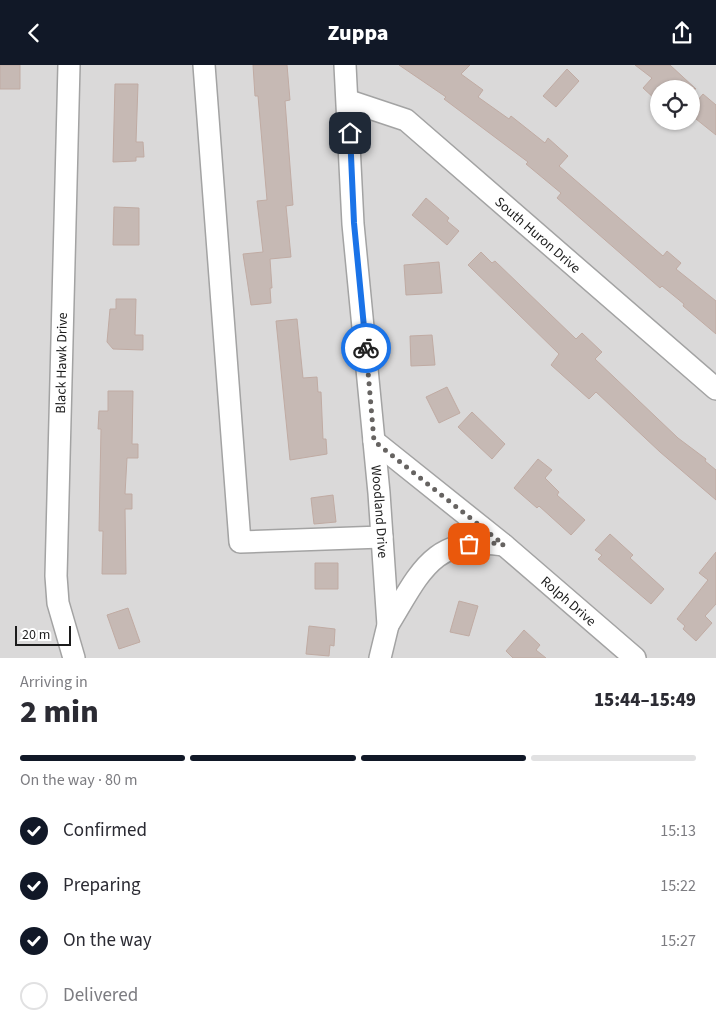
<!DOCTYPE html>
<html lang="en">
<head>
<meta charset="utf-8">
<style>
  body { margin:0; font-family:"Source Sans 3",sans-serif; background:#f2f2f3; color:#2b2b33; height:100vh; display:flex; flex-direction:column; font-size:19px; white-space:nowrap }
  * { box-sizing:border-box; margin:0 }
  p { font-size:16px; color:#7c7c81 }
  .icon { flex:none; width:28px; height:28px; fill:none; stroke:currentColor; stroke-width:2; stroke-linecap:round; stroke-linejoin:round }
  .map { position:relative; height:593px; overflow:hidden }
  .side { display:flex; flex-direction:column; background:#fff; flex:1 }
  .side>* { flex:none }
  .tools { position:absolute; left:650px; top:15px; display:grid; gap:10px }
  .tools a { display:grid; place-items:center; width:50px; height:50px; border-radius:50%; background:#fff; box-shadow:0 1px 4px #0004; font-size:25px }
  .scale { position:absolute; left:15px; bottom:12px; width:56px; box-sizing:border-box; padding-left:5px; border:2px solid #1c1c1c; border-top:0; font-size:14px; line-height:18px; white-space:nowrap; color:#1c1c1c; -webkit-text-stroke:4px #fff; paint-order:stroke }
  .pin { position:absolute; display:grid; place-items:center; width:42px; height:42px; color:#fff; margin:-21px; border-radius:10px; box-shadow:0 2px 8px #0006 }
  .courier { position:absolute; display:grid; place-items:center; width:50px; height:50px; margin:-25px; border:4px solid #1a73e8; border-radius:50%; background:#fff; color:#222; box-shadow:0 1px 6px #0007 }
  .overview em { font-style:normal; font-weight:800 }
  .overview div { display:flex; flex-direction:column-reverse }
  .overview { display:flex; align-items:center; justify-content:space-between; height:85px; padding:0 20px }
  h1 { font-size:32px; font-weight:800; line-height:38px }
  .bar { display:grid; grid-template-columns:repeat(4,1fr); gap:8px 5px; align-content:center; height:60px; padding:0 20px }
  .bar i { height:6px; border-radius:4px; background:#e1e1e2 }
  .bar .active { background:#111827 }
  .bar p { grid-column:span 4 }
  ol { padding:0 20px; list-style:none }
  li { display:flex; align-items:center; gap:15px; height:55px }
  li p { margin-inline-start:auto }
  li .icon { padding:5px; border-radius:50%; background:#111827; color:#fff; stroke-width:4 }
  li:last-child { color:#7c7c81 }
  li i { width:28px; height:28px; border:2px solid #e1e1e2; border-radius:50% }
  header { display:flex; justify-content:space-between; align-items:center; height:65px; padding:0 20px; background:#111827; color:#fff; font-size:22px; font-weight:800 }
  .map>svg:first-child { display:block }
  .residential { fill:#dad9d9; fill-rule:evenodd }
  .building { fill:#c6b9b4; stroke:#c0aba3 }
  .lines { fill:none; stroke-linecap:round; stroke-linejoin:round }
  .minor-casing { stroke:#a3a3a3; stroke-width:24 }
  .minor { stroke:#fff; stroke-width:21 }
  .done { stroke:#666361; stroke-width:5; stroke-dasharray:0 9 }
  .route { stroke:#1a73e8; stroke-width:6 }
  .labels { text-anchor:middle; stroke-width:5; stroke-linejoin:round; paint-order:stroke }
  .street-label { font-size:14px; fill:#1c1c1c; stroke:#fff }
</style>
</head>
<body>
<header><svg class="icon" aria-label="back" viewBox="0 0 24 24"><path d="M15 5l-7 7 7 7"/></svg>Zuppa<svg class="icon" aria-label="share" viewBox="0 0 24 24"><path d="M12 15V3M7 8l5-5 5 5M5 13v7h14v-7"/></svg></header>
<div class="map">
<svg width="716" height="593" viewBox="0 0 716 593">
  <rect width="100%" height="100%" fill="#eee8e1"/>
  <path class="residential" d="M0 0H716V593H0ZM659 24H691V56H659Z"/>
  <path class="building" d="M0 0H20V24H0Z
    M253 0H287L290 35 285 36 293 140 286 141 291 192 270 194 272 223H270L271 238 251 240 243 189 263 187 257 136 267 135 258 31H255Z
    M399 0H470L461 9 483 25 478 32 509 54 511 51 545 78 548 73 568 91 559 101 663 191 667 186 681 198 676 204 716 236V269L683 241 684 239 662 221 660 223 557 133 561 128 526 99 528 97 444 34 446 32Z
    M635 0H670L696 24H659V29L655 34 643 23 652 13Z
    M567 4 579 16 556 42 543 31Z
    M115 19H138L136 77H143L144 92H136V96L113 97Z
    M703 29 716 40V70L691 50V43Z
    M426 133 449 153 447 156 459 166 447 180 412 150Z
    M114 142 139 143V180H113Z
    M481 187 492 198 495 196 576 274 582 268 602 287 595 294 678 373 706 394 705 396 716 405V435L660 387 596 327 589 334 551 300 559 289 468 200Z
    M439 197 442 228 406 230 404 200Z
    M116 234H136L135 270H143V285L113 284 107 277 110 244H116Z
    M297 254 303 313 317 312 318 327H321L323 374H326L327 389 290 395 276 256Z
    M432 270 435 300 411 301 410 271Z
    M447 322 460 348 439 358 426 332Z
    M108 326H133L132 379H138V393H127L125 429H132V444H125L126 509H102L103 466H99L101 364H98L99 346H108Z
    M472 347 505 379 492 394 458 362Z
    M538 394 552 405 545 413 559 427 557 430 585 455 571 470 539 441 537 443 514 423Z
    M333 430 336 457 314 459 311 433Z
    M610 469 633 490 630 493 664 524 651 539 598 494 602 490 595 485Z
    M716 487V539L705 551 712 558 696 576 683 564 685 561 677 554 708 515 699 508Z
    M315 498H338V524H315Z
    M459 536 478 541 469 571 450 567Z
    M128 543 140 577 119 584 107 550Z
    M309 561 335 564 334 581 330 580 329 591 306 589Z
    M524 565 540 580 536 585 546 593H513L506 586Z"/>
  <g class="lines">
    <defs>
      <g id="minor">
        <path d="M69 0 56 511 58 538 74 593"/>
        <path d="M204 0 240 477 382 472"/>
        <path id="s1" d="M345 0 353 159 379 428 388 560 380 593"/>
        <path id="s2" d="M349 36 406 55 716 324"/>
        <path id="s3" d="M374 376 504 480 635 593"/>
        <path d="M388 560C420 508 433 469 504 480"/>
      </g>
    </defs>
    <use href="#minor" class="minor-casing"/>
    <use href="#minor" class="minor"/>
  </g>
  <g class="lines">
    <path class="done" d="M366 283 374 376 504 480 481 476 469 479"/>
    <path class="route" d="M350 68 354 158 366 283"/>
  </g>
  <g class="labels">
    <g class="street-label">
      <text dy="5" stroke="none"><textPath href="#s2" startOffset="235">South Huron Drive</textPath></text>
      <text transform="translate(61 298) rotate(-89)" y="5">Black Hawk Drive</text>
      <text dy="5" stroke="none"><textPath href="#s1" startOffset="448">Woodland Drive</textPath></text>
      <text dy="5" stroke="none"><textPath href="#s3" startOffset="252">Rolph Drive</textPath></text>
    </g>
  </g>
</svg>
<div class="tools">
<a><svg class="icon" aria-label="locate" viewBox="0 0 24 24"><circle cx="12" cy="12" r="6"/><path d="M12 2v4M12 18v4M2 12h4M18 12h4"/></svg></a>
</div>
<div class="scale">20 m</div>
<div class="pin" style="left:469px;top:479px;background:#ea580c"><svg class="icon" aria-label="bag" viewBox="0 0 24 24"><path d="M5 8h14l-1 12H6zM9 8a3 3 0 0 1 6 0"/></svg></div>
<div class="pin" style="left:350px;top:68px;background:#1f2937"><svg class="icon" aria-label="home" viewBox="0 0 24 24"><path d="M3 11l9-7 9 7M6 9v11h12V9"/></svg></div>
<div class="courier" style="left:366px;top:283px"><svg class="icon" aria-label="bike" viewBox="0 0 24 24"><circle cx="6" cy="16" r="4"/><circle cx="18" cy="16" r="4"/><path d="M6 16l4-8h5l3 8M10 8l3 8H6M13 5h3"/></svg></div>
</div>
<section class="side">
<div class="overview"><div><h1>2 min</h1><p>Arriving in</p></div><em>15:44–15:49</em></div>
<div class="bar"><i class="active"></i><i class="active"></i><i class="active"></i><i></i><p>On the way · 80 m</p></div>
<ol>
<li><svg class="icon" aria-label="check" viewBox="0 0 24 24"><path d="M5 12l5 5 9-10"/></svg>Confirmed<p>15:13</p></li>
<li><svg class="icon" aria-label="check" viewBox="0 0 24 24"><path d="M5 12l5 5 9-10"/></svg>Preparing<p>15:22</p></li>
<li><svg class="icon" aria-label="check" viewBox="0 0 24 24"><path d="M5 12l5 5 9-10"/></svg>On the way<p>15:27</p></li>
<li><i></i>Delivered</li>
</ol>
</section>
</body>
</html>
